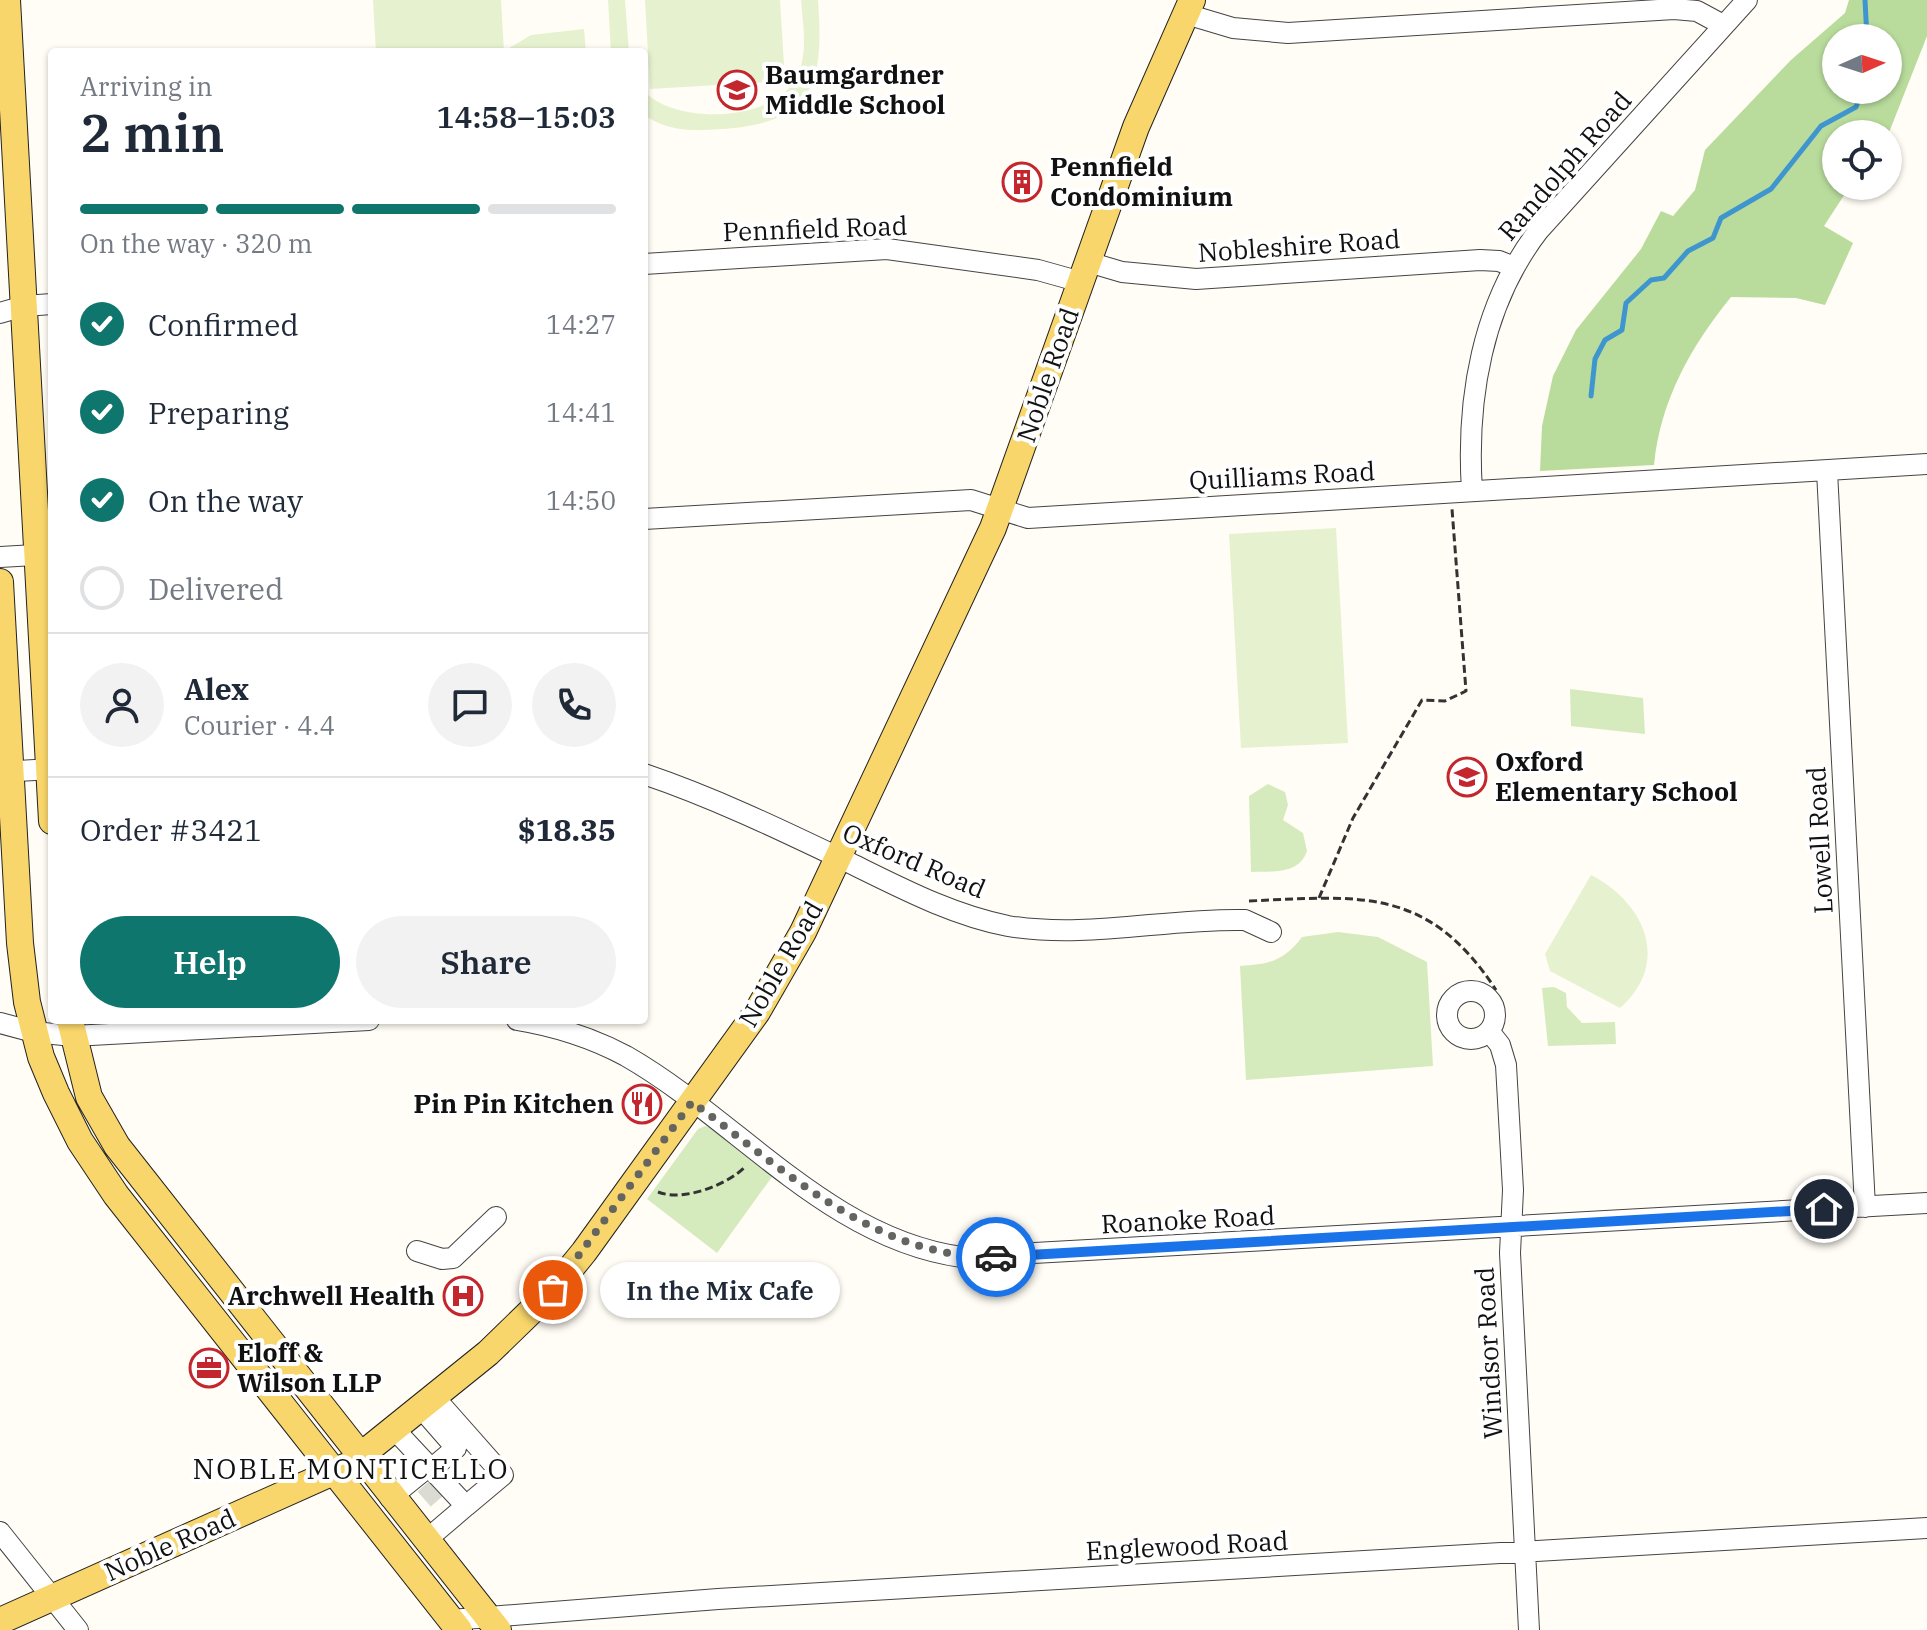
<!DOCTYPE html>
<html lang="en">
<head>
<meta charset="utf-8">
<style>
  body { margin:0; font-family:"IBM Plex Serif",serif; background:#f2f2f3; color:#1f2937; height:100vh; display:flex; flex-direction:column; font-size:30px; white-space:nowrap }
  * { box-sizing:border-box; margin:0 }
  p { font-size:26px; color:#747a83 }
  .icon { flex:none; width:44px; height:44px; fill:none; stroke:currentColor; stroke-width:2; stroke-linecap:round; stroke-linejoin:round }
  .map { position:relative; flex:1; overflow:hidden }
  .drawer { position:absolute; left:48px; top:48px; width:600px; height:976px; display:flex; flex-direction:column; background:#fff; border-radius:8px; box-shadow:0 2px 6px #0004 }
  .drawer>* { flex:none }
  .needle { width:52px; rotate:87deg }
  .controls { position:absolute; left:1822px; top:24px; display:grid; gap:16px }
  .controls a { display:grid; place-items:center; width:80px; height:80px; border-radius:50%; background:#fff; box-shadow:0 2px 6px #0004; font-size:40px }
  .pin { position:absolute; display:grid; place-items:center; width:68px; height:68px; color:#fff; margin:-34px; border:4px solid #fff; border-radius:50%; box-shadow:0 2px 8px #0007 }
  .courier { position:absolute; display:grid; place-items:center; width:80px; height:80px; margin:-40px; border:6px solid #1a73e8; border-radius:50%; background:#fff; color:#222; box-shadow:0 2px 10px #0007 }
  .bubble { position:absolute; height:56px; border-radius:28px; background:#fff; box-shadow:0 2px 6px #0004; font-size:26px; font-weight:600; line-height:56px; text-align:center }
  .overview em { font-style:normal; font-weight:600 }
  .overview div { display:flex; flex-direction:column-reverse }
  .overview { display:flex; align-items:center; justify-content:space-between; height:136px; padding:0 32px }
  h1 { font-size:52px; font-weight:600; line-height:60px }
  .bar { display:grid; grid-template-columns:repeat(4,1fr); gap:12px 8px; align-content:center; height:96px; padding:0 32px }
  .bar i { height:10px; border-radius:6px; background:#e0e1e3 }
  .bar .on { background:#0f766e }
  .bar p { grid-column:span 4 }
  .line { display:flex; align-items:center; gap:20px; padding:0 32px; border-top:2px solid #e0e1e3 }
  .line div { flex:1 }
  .round { display:grid; place-items:center; flex:none; width:84px; height:84px; border-radius:42px; background:#f2f2f3 }
  ol { padding:0 32px; list-style:none }
  li { display:flex; align-items:center; gap:24px; height:88px }
  li p { margin-inline-start:auto }
  li .icon { padding:8px; border-radius:50%; background:#0f766e; color:#fff; stroke-width:4 }
  li:last-child { color:#747a83 }
  li i { width:44px; height:44px; border:4px solid #e0e1e3; border-radius:50% }
  .primary-button { display:flex; gap:16px; margin-top:auto; padding:16px 32px }
  .primary-button a { flex:1; height:92px; border-radius:48px; background:#0f766e; color:#fff; font-size:32px; font-weight:600; line-height:92px; text-align:center }
  .primary-button a+a { background:#f2f2f3; color:#1f2937 }
  .map>svg:first-child { display:block }
  .green { fill:#d5ebbd }
  .forest { fill:#b9dc9c; fill-rule:evenodd }
  .pitch { fill:#e6f2cf }
  .lines { fill:none; stroke-linecap:round; stroke-linejoin:round }
  .stream { stroke:#3f96cf; stroke-width:5 }
  .minor-tunnel { stroke:#dbdad3; stroke-width:20; stroke-dasharray:20 10; stroke-linecap:butt }
  .minor-casing { stroke:#444; stroke-width:22 }
  .major-casing { stroke:#222; stroke-width:28 }
  .path { stroke:#333; stroke-width:3; stroke-dasharray:8 4; stroke-linecap:butt }
  .minor { stroke:#fff; stroke-width:20 }
  .major { stroke:#f9d66b; stroke-width:26 }
  .done { stroke:#646461; stroke-width:8; stroke-dasharray:0 14.4 }
  .route { stroke:#1a73e8; stroke-width:10 }
  .labels { text-anchor:middle; stroke-width:8; stroke-linejoin:round; paint-order:stroke }
  .poi-label { font-size:26px; font-weight:bold; fill:#111; stroke:#fff; text-anchor:start }
  .street-label { font-size:26px; fill:#111; stroke:#fff }
  .neighbourhood-label { font-size:28px; letter-spacing:2px; fill:#111; stroke:#fff }
</style>
</head>
<body>
<div class="map">
<svg width="1927" height="1630" viewBox="0 0 1927 1630">
  <rect width="100%" height="100%" fill="#fffdf5"/>
  <path class="green" d="M1570 689 1643 698 1645 734 1571 726Z
    M1268 784 1285 792 1288 805 1283 820 1303 833 1307 851C1299 875 1272 871 1251 872L1249 796Z
    M1338 932 1378 937 1427 962 1433 1066 1246 1080 1240 966C1270 964 1284 961 1302 937Z
    M1554 987 1566 993 1567 1007 1582 1023 1615 1022 1616 1044 1548 1046 1542 988Z
    M705 1126 712 1128 774 1174 717 1253 647 1199 698 1129Z"/>
  <path class="forest" d="M1849 0H1927V36L1888 135 1836 134V186H1850L1824 226 1853 243 1825 305 1796 298 1731 297C1691 346 1660 401 1654 465L1540 471 1542 426 1553 376 1576 330 1641 249 1661 211 1673 216 1695 190 1705 150 1791 60 1845 13ZM1836 38H1888V90H1836Z"/>
  <path class="pitch" d="M373 0H501L504 51 531 35 584 29 586 52H376Z
    M608 0H625L629 52H611Z
    M645 0H780L785 81 650 89Z
    M801 0H818C824 83 815 123 721 129 693 131 669 132 644 115V91C675 125 771 122 795 80 809 56 803 26 801 0Z
    M1336 528 1348 743 1241 748 1229 534Z
    M1591 875C1644 902 1672 962 1620 1008L1550 971 1545 954Z"/>
  <g class="lines">
    <path class="stream" d="M1865 0 1867 38
      M1591 396 1595 359 1605 340 1622 330 1626 303 1651 280 1664 278 1688 251 1713 238 1721 218 1771 189 1821 126 1856 107 1862 90"/>
    <path class="minor-tunnel" d="M425 1485 440 1502"/>
    <defs>
      <path id="minor" d="M1186 14 1233 28 1288 33 1674 9 1697 11 1723 25
        M1088 262 1122 272 1196 279 1480 260 1499 261 1514 267
        M644 264 887 249 1038 270 1081 282
        M0 313 24 306 52 304
        M1827 471 1865 1207
        M1472 491C1466 399 1482 304 1539 230L1747 0
        M644 519 971 500 1028 518 1927 464
        M0 557 52 554
        M0 772 52 769
        M644 774C715 798 783 831 850 863 901 888 952 915 1008 926 1086 939 1167 918 1245 920L1271 932
        M1447 1015a24 24 0 1 1 48 0a24 24 0 1 1-48 0Z
        M517 1020C554 1026 592 1038 626 1056 738 1120 829 1239 962 1257L1927 1203
        M0 1023 34 1032 73 1036 369 1020
        M1489 1031 1500 1045 1506 1065 1513 1190 1510 1253 1529 1630
        M417 1251 442 1259 453 1258 496 1217
        M434 1397 503 1475 466 1506
        M421 1408 456 1448 430 1470
        M395 1430 466 1506 425 1541
        M390 1498 428 1467
        M0 1532 78 1630
        M451 1620 718 1599 1927 1528"/>
      <path id="major" d="M7 0 52 821
        M0 582 20 943 27 1002 41 1057 56 1093 80 1141 116 1195 459 1630
        M70 1020 89 1097 117 1146 498 1630
        M0 1621 349 1465 488 1353 553 1290 584 1252 757 1012 803 932 993 528 1136 127 1192 0"/>
    </defs>
    <use href="#minor" class="minor-casing"/>
    <use href="#major" class="major-casing"/>
    <path class="path" d="M1319 898 1353 818 1422 700 1445 701 1466 691 1452 509
      M1249 901C1360 896 1428 886 1496 990
      M658 1192C683 1202 727 1185 745 1167"/>
    <use href="#minor" class="minor"/>
    <use href="#major" class="major"/>
  </g>
  <g class="lines">
    <path class="done" d="M553 1290 692 1102C784 1169 876 1259 996 1257"/>
    <path class="route" d="M996 1257 1824 1209"/>
  </g>
  <defs>
    <symbol id="school-ring" viewBox="-11 -11 22 22"><circle r="9.5" fill="#fff" stroke="#c4262e" stroke-width="1.5"/><path d="M0-5L7-2L0 1L-7-2ZM-4 1L0 2.5L4 1V4Q0 6-4 4Z" fill="#c4262e"/></symbol>
    <symbol id="building-ring" viewBox="-11 -11 22 22"><circle r="9.5" fill="#fff" stroke="#c4262e" stroke-width="1.5"/><path d="M-4-6H4V6H1V3H-1V6H-4ZM-2.5-4.3h1.7v1.8h-1.7ZM.8-4.3h1.7v1.8H.8ZM-2.5-1h1.7V.8h-1.7ZM.8-1h1.7V.8H.8Z" fill="#c4262e"/></symbol>
    <symbol id="restaurant-ring" viewBox="-11 -11 22 22"><circle r="9.5" fill="#fff" stroke="#c4262e" stroke-width="1.5"/><path d="M-5-6h1v4h1v-4h1v4h1v-4h1v5L-1.5 .5V6h-2V.5L-5-1ZM5-6V6H3V1.5H1.5Q1.5-4 5-6Z" fill="#c4262e"/></symbol>
    <symbol id="hospital-ring" viewBox="-11 -11 22 22"><circle r="9.5" fill="#fff" stroke="#c4262e" stroke-width="1.5"/><path d="M-5-5h3v3.5h4V-5h3V5h-3V1.5h-4V5h-3Z" fill="#c4262e"/></symbol>
    <symbol id="office-ring" viewBox="-11 -11 22 22"><circle r="9.5" fill="#fff" stroke="#c4262e" stroke-width="1.5"/><path d="M-6-3h4V-5.5h4V-3h4V5H-6ZM-1-4.5V-3h2v-1.5ZM-6 0V1H6V0Z" fill="#c4262e"/></symbol>
  </defs>
  <g fill-rule="evenodd">
    <use href="#school-ring" x="715" y="68" width="44" height="44"/>
    <use href="#building-ring" x="1000" y="160" width="44" height="44"/>
    <use href="#school-ring" x="1445" y="755" width="44" height="44"/>
    <use href="#restaurant-ring" x="620" y="1082" width="44" height="44"/>
    <use href="#hospital-ring" x="441" y="1274" width="44" height="44"/>
    <use href="#office-ring" x="187" y="1346" width="44" height="44"/>
  </g>
  <g class="labels">
    <g class="poi-label">
      <text x="765" y="84">Baumgardner<tspan x="765" dy="30">Middle School</tspan></text>
      <text x="1050" y="176">Pennfield<tspan x="1050" dy="30">Condominium</tspan></text>
      <text x="1495" y="771">Oxford<tspan x="1495" dy="30">Elementary School</tspan></text>
      <text x="614" y="1113" text-anchor="end">Pin Pin Kitchen</text>
      <text x="435" y="1305" text-anchor="end">Archwell Health</text>
      <text x="237" y="1362">Eloff &amp;<tspan x="237" dy="30">Wilson LLP</tspan></text>
    </g>
    <g class="street-label">
      <text transform="translate(1565 166) rotate(-49)" y="9">Randolph Road</text>
      <text transform="translate(815 229) rotate(-2)" y="9">Pennfield Road</text>
      <text transform="translate(1299 246) rotate(-4)" y="9">Nobleshire Road</text>
      <text transform="translate(1048 375) rotate(-71)" y="9">Noble Road</text>
      <text transform="translate(1282 476) rotate(-3)" y="9">Quilliams Road</text>
      <text transform="translate(1820 840) rotate(-93)" y="9">Lowell Road</text>
      <text transform="translate(914 861) rotate(23)" y="9">Oxford Road</text>
      <text transform="translate(781 964) rotate(-60)" y="9">Noble Road</text>
      <text transform="translate(1188 1220) rotate(-3)" y="9">Roanoke Road</text>
      <text transform="translate(1489 1353) rotate(-93)" y="9">Windsor Road</text>
      <text transform="translate(170 1545) rotate(-24)" y="9">Noble Road</text>
      <text transform="translate(1187 1546) rotate(-3)" y="9">Englewood Road</text>
    </g>
    <g class="neighbourhood-label">
      <text x="351" y="1479">NOBLE MONTICELLO</text>
    </g>
  </g>
</svg>
<div class="controls">
<a><svg class="needle" viewBox="-14 -14 28 28"><path d="M0-13l5 13h-10z" fill="#e53935"/><path d="M0 13l5-13h-10z" fill="#747a83"/></svg></a>
<a><svg class="icon" aria-label="locate" viewBox="0 0 24 24"><circle cx="12" cy="12" r="6"/><path d="M12 2v4M12 18v4M2 12h4M18 12h4"/></svg></a>
</div>
<div class="pin" style="left:553px;top:1290px;background:#ea580c"><svg class="icon" aria-label="bag" viewBox="0 0 24 24"><path d="M5 8h14l-1 12H6zM9 8a3 3 0 0 1 6 0"/></svg></div>
<div class="pin" style="left:1824px;top:1209px;background:#1f2937"><svg class="icon" aria-label="home" viewBox="0 0 24 24"><path d="M3 11l9-7 9 7M6 9v11h12V9"/></svg></div>
<div class="courier" style="left:996px;top:1257px"><svg class="icon" aria-label="car" viewBox="0 0 24 24"><path d="M5 17H2v-5l4-1 3-4h7l3 4 3 1v5h-3M9 17h6M6 11h13"/><circle cx="7" cy="17" r="2"/><circle cx="17" cy="17" r="2"/></svg></div>
<div class="bubble" style="left:600px;top:1262px;width:240px">In the Mix Cafe</div>
<section class="drawer">
<div class="overview"><div><h1>2 min</h1><p>Arriving in</p></div><em>14:58–15:03</em></div>
<div class="bar"><i class="on"></i><i class="on"></i><i class="on"></i><i></i><p>On the way · 320 m</p></div>
<ol>
<li><svg class="icon" aria-label="check" viewBox="0 0 24 24"><path d="M5 12l5 5 9-10"/></svg>Confirmed<p>14:27</p></li>
<li><svg class="icon" aria-label="check" viewBox="0 0 24 24"><path d="M5 12l5 5 9-10"/></svg>Preparing<p>14:41</p></li>
<li><svg class="icon" aria-label="check" viewBox="0 0 24 24"><path d="M5 12l5 5 9-10"/></svg>On the way<p>14:50</p></li>
<li><i></i>Delivered</li>
</ol>
<div class="line" style="height:144px"><a class="round"><svg class="icon" aria-label="person" viewBox="0 0 24 24"><circle cx="12" cy="8" r="4"/><path d="M4 21q1-7 8-7t8 7"/></svg></a><div><b>Alex</b><p>Courier · 4.4</p></div><a class="round"><svg class="icon" aria-label="chat" viewBox="0 0 24 24"><path d="M4 5h16v11H9l-5 4z"/></svg></a><a class="round"><svg class="icon" aria-label="phone" viewBox="0 0 24 24"><path d="M5 4h4l2 5-3 2q2 4 5 5l2-3 5 2v4C11 20 4 13 5 4z"/></svg></a></div>
<div class="line" style="height:104px"><div>Order #3421</div><b>$18.35</b></div>
<div class="primary-button"><a>Help</a><a>Share</a></div>
</section>
</div>
</body>
</html>
